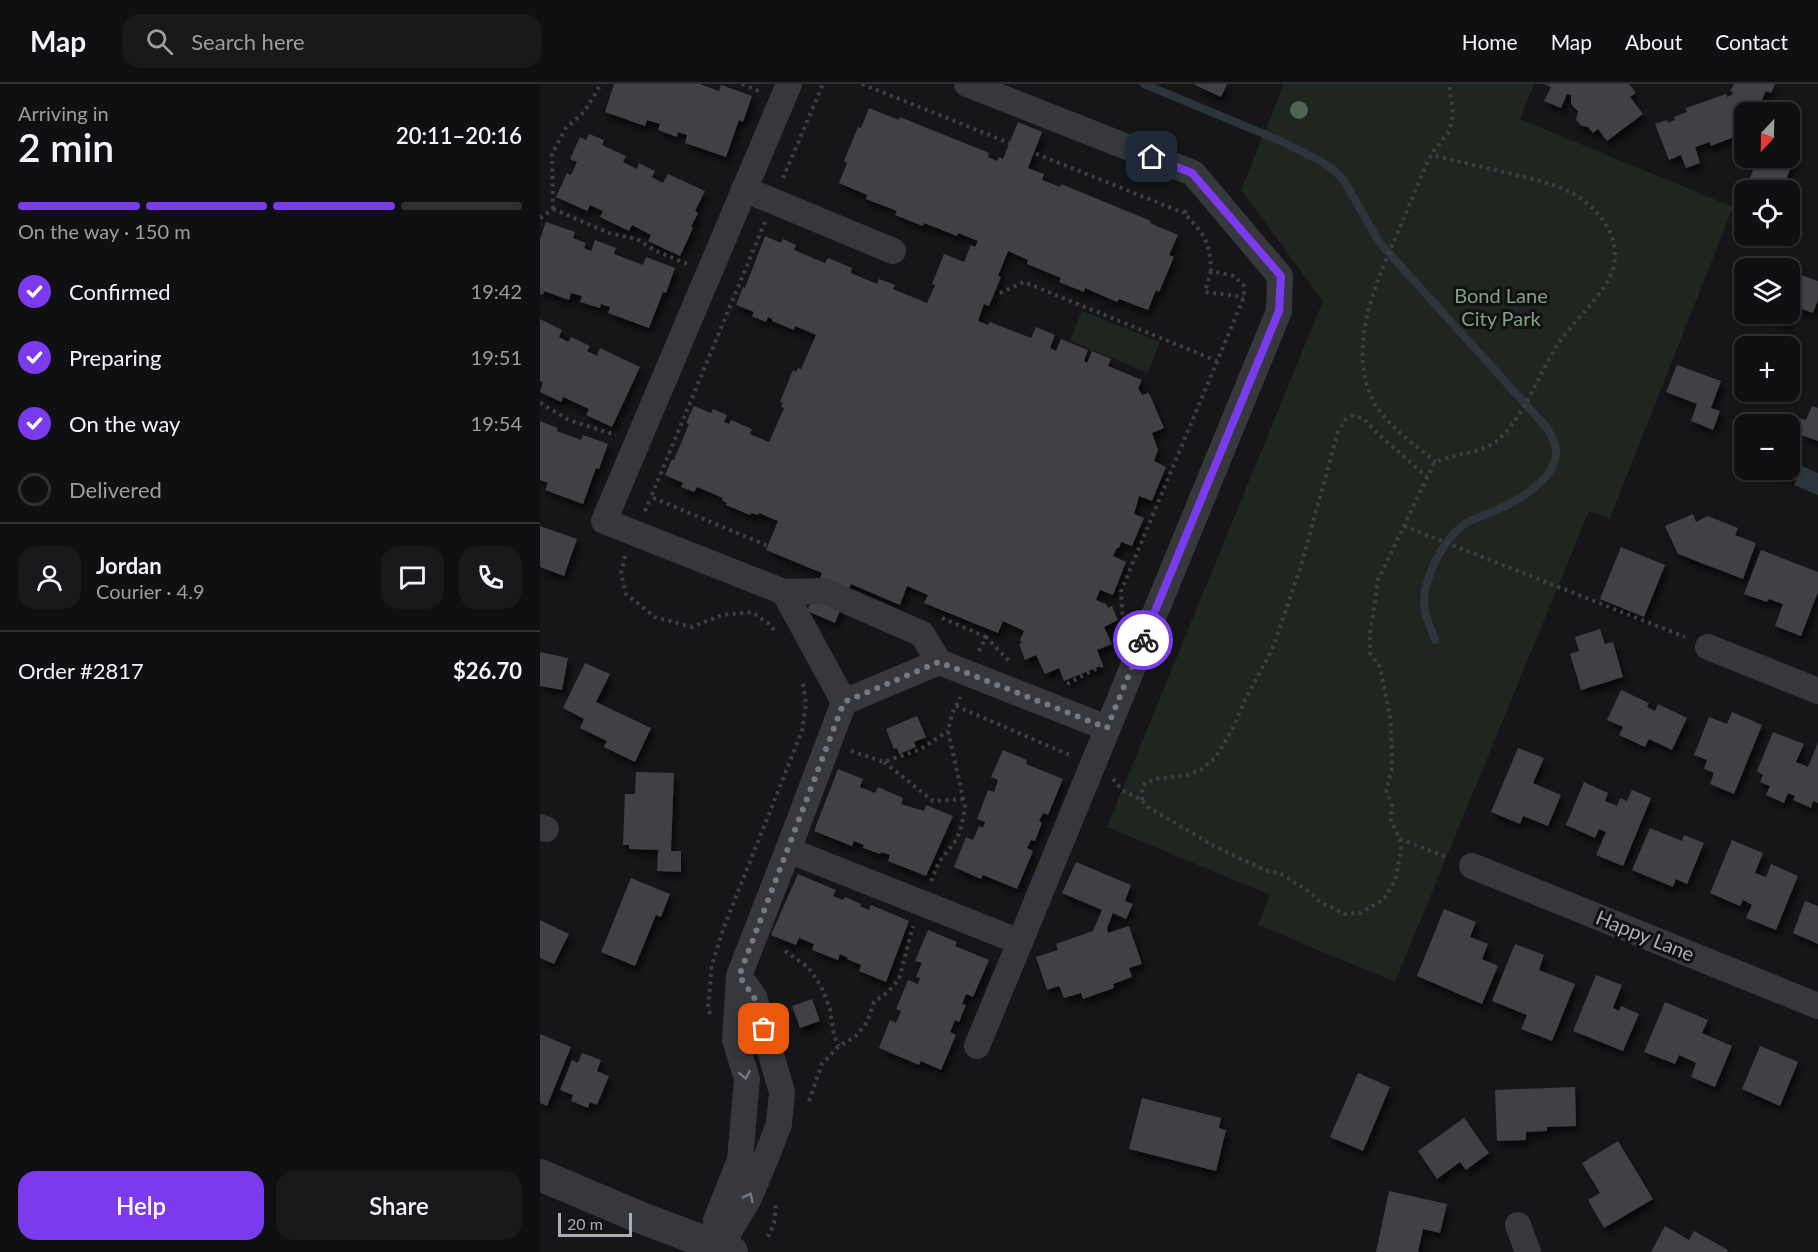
<!DOCTYPE html>
<html lang="en">
<head>
<meta charset="utf-8">
<style>
  body { margin:0; font-family:Lato,sans-serif; background:#19191b; color:#f1f3f6; height:100vh; display:flex; flex-direction:column; font-size:22px; white-space:nowrap }
  * { box-sizing:border-box; margin:0 }
  p { font-size:20px; color:#9c9d9f }
  .icon { flex:none; width:33px; height:33px; fill:none; stroke:currentColor; stroke-width:2; stroke-linecap:round; stroke-linejoin:round }
  .map { position:relative; flex:1; overflow:hidden }
  .side { display:flex; flex-direction:column; background:#101012; width:540px }
  .side>* { flex:none }
  .needle { width:39px; rotate:202deg }
  .controls { position:absolute; left:1194px; top:18px; display:grid; gap:12px }
  .controls a { display:grid; place-items:center; width:66px; height:66px; border-radius:12px; background:#101012; box-shadow:0 2px 4px #0004,0 0 0 2px #303032; font-size:30px }
  .scale { position:absolute; left:18px; bottom:15px; width:74px; box-sizing:border-box; padding-left:6px; border:3px solid #a8adb8; border-top:0; font-size:16px; line-height:21px; white-space:nowrap; color:#a8adb8; -webkit-text-stroke:4px #111113; paint-order:stroke }
  .pin { position:absolute; display:grid; place-items:center; width:51px; height:51px; color:#fff; margin:-26px; border-radius:12px; box-shadow:0 3px 9px #0006 }
  .courier { position:absolute; display:grid; place-items:center; width:60px; height:60px; margin:-30px; border:4px solid #7c3aed; border-radius:50%; background:#fff; color:#222; box-shadow:0 2px 8px #0007 }
  .summary em { font-style:normal; font-weight:600 }
  .summary div { display:flex; flex-direction:column-reverse }
  .summary { display:flex; align-items:center; justify-content:space-between; height:102px; padding:0 18px }
  h1 { font-size:39px; font-weight:600; line-height:45px }
  .bar { display:grid; grid-template-columns:repeat(4,1fr); gap:9px 6px; align-content:center; height:72px; padding:0 18px }
  .bar i { height:8px; border-radius:4px; background:#303032 }
  .bar .active { background:#7c3aed }
  .bar p { grid-column:span 4 }
  .line { display:flex; align-items:center; gap:15px; padding:0 18px; border-top:2px solid #303032 }
  .line div { flex:1 }
  .round { display:grid; place-items:center; flex:none; width:63px; height:63px; border-radius:18px; background:#19191b }
  ol { padding:0 18px; list-style:none }
  li { display:flex; align-items:center; gap:18px; height:66px }
  li p { margin-inline-start:auto }
  li .icon { padding:6px; border-radius:50%; background:#7c3aed; color:#fff; stroke-width:4 }
  li:last-child { color:#9c9d9f }
  li i { width:33px; height:33px; border:3px solid #303032; border-radius:50% }
  .primary-button { display:flex; gap:12px; margin-top:auto; padding:12px 18px }
  .primary-button a { flex:1; height:69px; border-radius:18px; background:#7c3aed; color:#fff; font-size:24px; font-weight:600; line-height:69px; text-align:center }
  .primary-button a+a { background:#19191b; color:#f1f3f6 }
  header { display:flex; align-items:center; gap:36px; box-sizing:border-box; height:84px; padding:0 30px; background:#101012; border-bottom:2px solid #303032 }
  header strong { font-size:28px }
  nav { display:flex; gap:33px; margin-inline-start:auto; font-size:21px }
  .search { width:420px; height:54px; background:#19191b; display:flex; align-items:center; gap:15px; box-sizing:border-box; padding:0 21px; border-radius:18px; color:#9c9d9f; font-size:22px }
  main { display:flex; flex:1; min-height:0 }
  .map>svg:first-child { display:block }
  .green { fill:#1e261f }
  .water { fill:#2c353c }
  .lines { fill:none; stroke-linecap:round; stroke-linejoin:round }
  .stream { stroke:#2c353c; stroke-width:8 }
  .building { fill:#404145; filter:url(#shadow) }
  .path { stroke:#3d3f44; stroke-width:4; stroke-dasharray:3 4.5; stroke-linecap:butt }
  .minor { stroke:#37383d; stroke-width:26 }
  .tertiary { stroke:#37383d; stroke-width:32 }
  .tree { fill:#506452 }
  .oneway { stroke:#757881 }
  .done { stroke:#757880; stroke-width:6; stroke-dasharray:0 10.8 }
  .route { stroke:#7c3aed; stroke-width:8 }
  .labels { text-anchor:middle; stroke-width:6; stroke-linejoin:round; paint-order:stroke }
  .park-label { font-size:20px; fill:#7fa381; stroke:#111113 }
  .street-label { font-size:20px; fill:#a8adb8; stroke:#111113 }
</style>
</head>
<body>
<header>
<strong>Map</strong>
<div class="search"><svg class="icon" aria-label="search" viewBox="0 0 24 24"><circle cx="10" cy="10" r="6"/><path d="M15 15l6 6"/></svg>Search here</div>
<nav><a>Home</a><a>Map</a><a>About</a><a>Contact</a></nav>
</header>
<main>
<section class="side">
<div class="summary"><div><h1>2 min</h1><p>Arriving in</p></div><em>20:11–20:16</em></div>
<div class="bar"><i class="active"></i><i class="active"></i><i class="active"></i><i></i><p>On the way · 150 m</p></div>
<ol>
<li><svg class="icon" aria-label="check" viewBox="0 0 24 24"><path d="M5 12l5 5 9-10"/></svg>Confirmed<p>19:42</p></li>
<li><svg class="icon" aria-label="check" viewBox="0 0 24 24"><path d="M5 12l5 5 9-10"/></svg>Preparing<p>19:51</p></li>
<li><svg class="icon" aria-label="check" viewBox="0 0 24 24"><path d="M5 12l5 5 9-10"/></svg>On the way<p>19:54</p></li>
<li><i></i>Delivered</li>
</ol>
<div class="line" style="height:108px"><a class="round"><svg class="icon" aria-label="person" viewBox="0 0 24 24"><circle cx="12" cy="8" r="4"/><path d="M4 21q1-7 8-7t8 7"/></svg></a><div><b>Jordan</b><p>Courier · 4.9</p></div><a class="round"><svg class="icon" aria-label="chat" viewBox="0 0 24 24"><path d="M4 5h16v11H9l-5 4z"/></svg></a><a class="round"><svg class="icon" aria-label="phone" viewBox="0 0 24 24"><path d="M5 4h4l2 5-3 2q2 4 5 5l2-3 5 2v4C11 20 4 13 5 4z"/></svg></a></div>
<div class="line" style="height:78px"><div>Order #2817</div><b>$26.70</b></div>
<div class="primary-button"><a>Help</a><a>Share</a></div>
</section>
<div class="map">
<svg width="1278" height="1168" viewBox="0 0 1278 1168">
  <defs>
    <filter id="shadow"><feDropShadow dx="3.5" dy="6" stdDeviation="3" flood-color="#0009"/></filter>
  </defs>
  <rect width="100%" height="100%" fill="#161618"/>
  <path class="green" d="M744 0H994L980 35 1193 123 1070 434 1049 427 855 898 718 841 730 811 567 743 783 217 701 106Z
    M542 227 620 258 608 289 530 257Z"/>
  <path class="water" d="M1262 382 1278 389V411L1254 401Z"/>
  <g class="lines">
    <path class="stream" d="M604 0 741 57 782 78 796 88 805 98 839 158 1007 344C1011 352 1017 361 1016 370 1014 397 976 418 954 427 944 432 934 434 925 440 903 455 880 499 885 525 886 536 892 546 895 556"/>
  </g>
  <path class="building" d="M74 0H160L179 7 181 1 212 12 203 38 199 36 186 73 145 59 147 51 138 48 137 53 118 46 120 40 107 36 105 42 65 28Z
    M653 0H687L681 13Z
    M1004 0H1089L1096 9 1090 13 1103 30 1067 57 1058 45 1053 49 1048 43 1042 42 1036 36 1038 27 1031 20V11L1027 10 1021 24 1004 17 1011 3Z
    M1194 0H1235L1231 9 1226 7 1220 20 1218 19 1214 28H1204V46L1193 50 1194 53 1171 62 1170 58 1155 63 1160 79 1146 84 1141 71 1129 76 1115 40 1127 36 1128 39 1135 36 1134 33 1147 28 1146 24 1186 10 1187 13 1192 11 1193 8 1190 7Z
    M329 24 359 36 360 33 449 69 448 73 457 77 459 73 463 75 478 38 502 48 488 84 504 90 502 96 520 103 521 100 611 137 610 139 638 151 629 171 634 173 619 208 616 206 608 226 579 215 577 218 545 204 544 208 519 198 521 194 487 180 488 176 468 167 458 192 461 193 449 222 444 220 438 237 448 241 450 238 491 254 496 243 515 251 510 264 516 267 521 255 548 266 544 277 547 279 552 267 571 275 568 282 602 296 598 304 602 311 609 309 624 344 612 349 618 366 614 377 626 383 612 417 599 412 594 430 604 434 592 462 581 458 579 464H577L573 472 586 478 573 511 560 506 556 516 566 520 568 524 572 522 578 536 564 543 572 560 557 566 563 581 524 597 519 584 505 590 496 571 485 576 479 560 482 559 480 556 484 547 463 537 458 549 384 519 388 511 367 502 360 521 311 500 295 539 267 527 282 489 226 466 238 437 219 429 218 431 211 429 210 431 186 421 187 419 182 416 183 414 157 403 154 408 141 403 143 399 125 391 132 375 134 376 149 340 146 339 154 322 171 329 173 325 187 331 184 338 189 340 191 336 212 345 210 350 229 358 244 324 241 323 243 319 240 318 253 286 256 288 258 284 261 285 276 251 255 242 254 246 232 237V235L228 233 226 238 212 232 214 228 196 221 203 203 205 204 225 152 241 159 243 155 256 161 254 166 285 179 288 174 312 184 311 189 337 200 339 195 355 201 353 205 387 219 395 201 392 200 404 170 424 178 431 161 435 163 438 157 418 149 417 152 384 139 383 142 355 131 357 127 326 115 327 111 299 99 307 79 304 77 318 43 321 44Z
    M49 50 64 56 62 61 86 72 83 78 97 85 99 79 115 87 112 93 123 99 128 90 165 107 155 127 158 129 151 143 153 144 140 172 108 157 111 151 92 141 89 147 60 133 63 127 50 121 47 127 16 113 27 89 31 91 37 78 30 75 40 53 46 56Z
    M1218 74H1242L1253 78 1242 106H1205Z
    M6 138 35 148 33 154 46 159 44 164 51 167 55 156 76 164 74 170 103 181 106 173 135 184 126 209 123 208 109 244 68 229 70 223 61 220 60 224 40 218 42 212 31 209 29 216 4 207 3 211 0 210V155Z
    M1250 187 1278 197V216L1273 229 1254 222 1247 241 1216 230H1250Z
    M0 235 22 246 19 253 28 258 31 253 50 262 47 267 57 272 60 264 100 283 72 343 46 331 49 325 23 313 21 318 0 308 3 298 0 297Z
    M1137 281 1181 297 1171 324 1180 327 1173 346 1151 337 1157 320 1126 308Z
    M1272 322 1278 324V357L1261 351 1263 345 1256 342 1259 334 1266 336Z
    M0 337 18 344 17 347 41 356 43 351 68 360 59 385 56 384 43 420 5 406 8 399 0 396Z
    M1250 364 1258 367 1247 394 1226 386H1250Z
    M1153 430 1156 438 1168 432 1198 444 1195 451 1216 459 1203 495 1138 470 1125 442Z
    M0 442 37 455 24 492 0 483Z
    M1081 463 1125 481 1104 533 1060 515Z
    M1221 466 1278 488V508L1261 552 1235 542 1243 520 1229 515 1227 518 1204 510Z
    M1060 545 1065 560 1073 558 1083 593 1041 606 1030 570 1039 567 1035 553Z
    M0 568 28 574 22 606 0 602Z
    M45 579 70 590 56 618 111 644 95 678 64 663 67 657 40 644 44 635 23 624Z
    M1081 606 1109 619 1107 623 1115 627 1118 620 1147 634 1132 666 1109 655 1105 663 1079 651 1083 643 1067 636Z
    M1192 628 1222 641 1194 710 1170 700 1174 689 1164 685 1167 676 1154 671 1169 633 1187 640Z
    M377 632 386 653 374 658 376 663 359 670 357 664 354 665 346 645Z
    M1233 648 1264 660 1256 678 1268 683 1278 659V719L1273 717 1271 724 1253 716 1255 712 1248 709 1244 719 1226 711 1230 702 1220 698 1223 691 1217 687Z
    M978 664 1004 674 993 699 1021 711 1008 742 983 732 980 740 951 728Z
    M463 666 487 676 486 680 523 695 508 731 503 729 499 737 502 739 495 757 491 756 487 764 493 767 477 805 443 791 441 795 414 783 426 753 433 756 439 742 443 744 445 738 437 735 448 706 454 708 458 696 451 693Z
    M298 685 323 695 320 703 335 709 338 703 363 714 361 720 384 727 386 721 413 732 386 792 348 777 350 771 341 768 340 770 323 764 324 761 314 757 312 762 274 747Z
    M96 688 134 689 131 767H141V788L117 787 118 766 89 765V761H83L85 710H95Z
    M1044 698 1068 709 1065 717 1077 722 1080 714 1087 717 1092 706 1111 714 1083 782 1056 771 1066 748 1059 745 1055 754 1026 741Z
    M1110 744 1142 757 1144 751 1164 759 1147 800 1136 795 1133 803 1092 786Z
    M1192 756 1223 769 1215 789 1226 793 1231 780 1258 792 1236 846 1206 834 1212 821 1203 816 1200 822 1170 809Z
    M536 778 591 801 585 817 593 820 586 835 573 829 567 844 568 849 589 842 602 880 589 884 592 893 573 900 574 904 543 915 541 909 524 914 519 902 507 906 496 873 518 866 516 860 553 847 562 826 522 809Z
    M258 790 296 806 293 812 303 816 305 813 321 820 320 822 329 826 331 821 369 837 346 898 319 887 321 881 307 875 308 874 300 870 298 876 272 866 274 860 259 854 256 861 231 851Z
    M91 794 130 810 121 833 116 831 95 882 61 868Z
    M1265 817 1278 822V860L1253 849Z
    M904 825 936 838 930 853 948 860 942 875 958 882 942 920 877 892Z
    M0 836 29 850 14 880 0 874Z
    M388 846 417 858 415 862 449 876 433 913 426 910 422 920 426 921 419 938 415 936 410 948 416 951 401 986 381 977 379 981 339 964 350 936 356 939 361 927 356 925 368 896 378 900 380 894 376 893 382 879 375 877Z
    M975 860 1004 871 999 886 1035 900 1012 957 981 945 987 931 952 917Z
    M1056 891 1082 901 1073 924 1079 927 1081 922 1099 930 1083 967 1033 947Z
    M272 915 280 937 260 944 252 922Z
    M1125 918 1168 936 1162 949 1192 962 1175 1003 1151 993 1156 979 1139 971 1135 980 1104 968Z
    M0 950 31 963 7 1022 0 1019Z
    M1220 962 1258 978 1240 1022 1202 1005Z
    M42 969 61 976 57 987 69 992 57 1021 50 1018 48 1024 31 1017 33 1011 20 1006 32 976 38 979Z
    M818 989 850 1003 823 1067 790 1053Z
    M1035 1003 1036 1042 1007 1043V1047L986 1048V1056L957 1057 955 1006Z
    M602 1014 681 1034 679 1044 686 1046 676 1087 589 1065Z
    M924 1034 949 1069 926 1086 920 1078 897 1095 878 1067Z
    M1078 1057 1113 1115 1064 1144 1048 1116 1060 1109 1042 1079Z
    M849 1107 907 1120 900 1149 883 1145 878 1168H836Z
    M1125 1142 1149 1156 1154 1147 1188 1166 1187 1168H1111Z"/>
  <g class="lines">
    <path class="path" d="M202 0 219 7
      M322 0 644 129
      M243 94 283 0
      M13 125 69 149 97 155 114 166 147 180
      M13 125 12 70 25 45 45 27 61 0
      M0 134 13 125
      M225 138 111 413 276 482
      M671 187 665 208 704 213
      M460 209 484 198 677 277
      M0 319 29 336 76 351
      M896 378C874 360 844 340 832 314 805 257 842 186 864 134 873 113 881 91 891 71 897 61 909 51 911 41 915 28 910 13 909 0
      M105 427 111 413
      M864 442 1145 553
      M85 472 81 489 86 510 115 533 152 543 182 531 212 528 229 540 234 546
      M402 534 446 553
      M583 538 581 507 704 213V202L694 192 671 187C670 157 664 150 644 129L650 124
      M439 567 446 553 469 577
      M527 600 565 580
      M416 622 532 672
      M311 667 344 678 381 665 408 647
      M344 678 393 717 424 715
      M573 695 582 706 602 716 608 723 674 762 725 786 741 790 768 807 780 818 805 830 821 829 844 815 855 797 861 766 860 755 851 737 852 721 846 706 852 684 851 637 840 583 830 569V550L838 496 893 381C907 368 940 373 960 354 987 328 999 288 1020 257 1034 237 1064 210 1072 188 1084 154 1058 122 1028 107 1009 98 988 94 967 89 942 83 917 77 891 71
      M602 716V704L605 699 615 695 647 691 661 686 676 673 693 644 705 616 732 566 760 485 798 348 805 336 813 332 823 334 838 350 887 393
      M860 755 909 774
      M391 797 399 778 417 755 422 740 425 723 408 647 412 630 420 613
      M245 867 268 883 281 902 290 925 294 952 299 962
      M170 930 168 924 172 880 184 843 262 647 266 620 263 599
      M269 1017 282 980 299 962 315 953 327 938 334 918 348 908 359 895 373 842
      M228 1153 234 1139 236 1119"/>
    <path class="minor" d="M204 105 353 167
      M244 508 64 437 249 0
      M1168 563 1278 607
      M304 618 244 508 284 507 382 550 399 578
      M0 743 6 745
      M248 766 304 618 399 578 567 644
      M932 782 1278 922
      M437 962 480 858
      M978 1141 988 1168
      M179 1163 176 1136 200 1076 207 995 195 956 199 892 248 766 480 858 739 227 740 192 653 89 427 0
      M177 1168 209 1114 228 1069 239 1040 242 1008 214 913 199 892"/>
    <path class="tertiary" d="M0 1091 99 1133 192 1168"/>
  </g>
  <circle class="tree" cx="759" cy="26" r="9"/>
  <defs><path id="oneway-chevron" d="M-2-3.5L2.5 0L-2 3.5" fill="none" stroke-width="1.6" stroke-linecap="round" stroke-linejoin="round" transform="scale(1.5)"/></defs>
  <g class="oneway">
    <use href="#oneway-chevron" transform="translate(205 991) rotate(79)"/>
    <use href="#oneway-chevron" transform="translate(209 1113) rotate(-64)"/>
  </g>
  <g class="lines">
    <path class="done" d="M224 945 214 913 199 892 304 618 399 578 567 644 603 556"/>
    <path class="route" d="M603 556 739 227 741 192 652 89 612 73"/>
  </g>
  <g class="labels">
    <g class="park-label">
      <text x="961" y="219">Bond Lane<tspan x="961" dy="23">City Park</tspan></text>
    </g>
    <g class="street-label">
      <text transform="translate(1105 852) rotate(22)" y="7">Happy Lane</text>
    </g>
  </g>
</svg>
<div class="controls">
<a><svg class="needle" viewBox="-14 -14 28 28"><path d="M0-13l5 13h-10z" fill="#e53935"/><path d="M0 13l5-13h-10z" fill="#9c9d9f"/></svg></a>
<a><svg class="icon" aria-label="locate" viewBox="0 0 24 24"><circle cx="12" cy="12" r="6"/><path d="M12 2v4M12 18v4M2 12h4M18 12h4"/></svg></a>
<a><svg class="icon" aria-label="layers" viewBox="0 0 24 24"><path d="M12 4l9 5-9 5-9-5zM3 14l9 5 9-5"/></svg></a>
<a>+</a>
<a>−</a>
</div>
<div class="scale">20 m</div>
<div class="pin" style="left:224px;top:945px;background:#ea580c"><svg class="icon" aria-label="bag" viewBox="0 0 24 24"><path d="M5 8h14l-1 12H6zM9 8a3 3 0 0 1 6 0"/></svg></div>
<div class="pin" style="left:612px;top:73px;background:#1f2937"><svg class="icon" aria-label="home" viewBox="0 0 24 24"><path d="M3 11l9-7 9 7M6 9v11h12V9"/></svg></div>
<div class="courier" style="left:603px;top:556px"><svg class="icon" aria-label="bike" viewBox="0 0 24 24"><circle cx="6" cy="16" r="4"/><circle cx="18" cy="16" r="4"/><path d="M6 16l4-8h5l3 8M10 8l3 8H6M13 5h3"/></svg></div>
</div>
</main>
</body>
</html>
